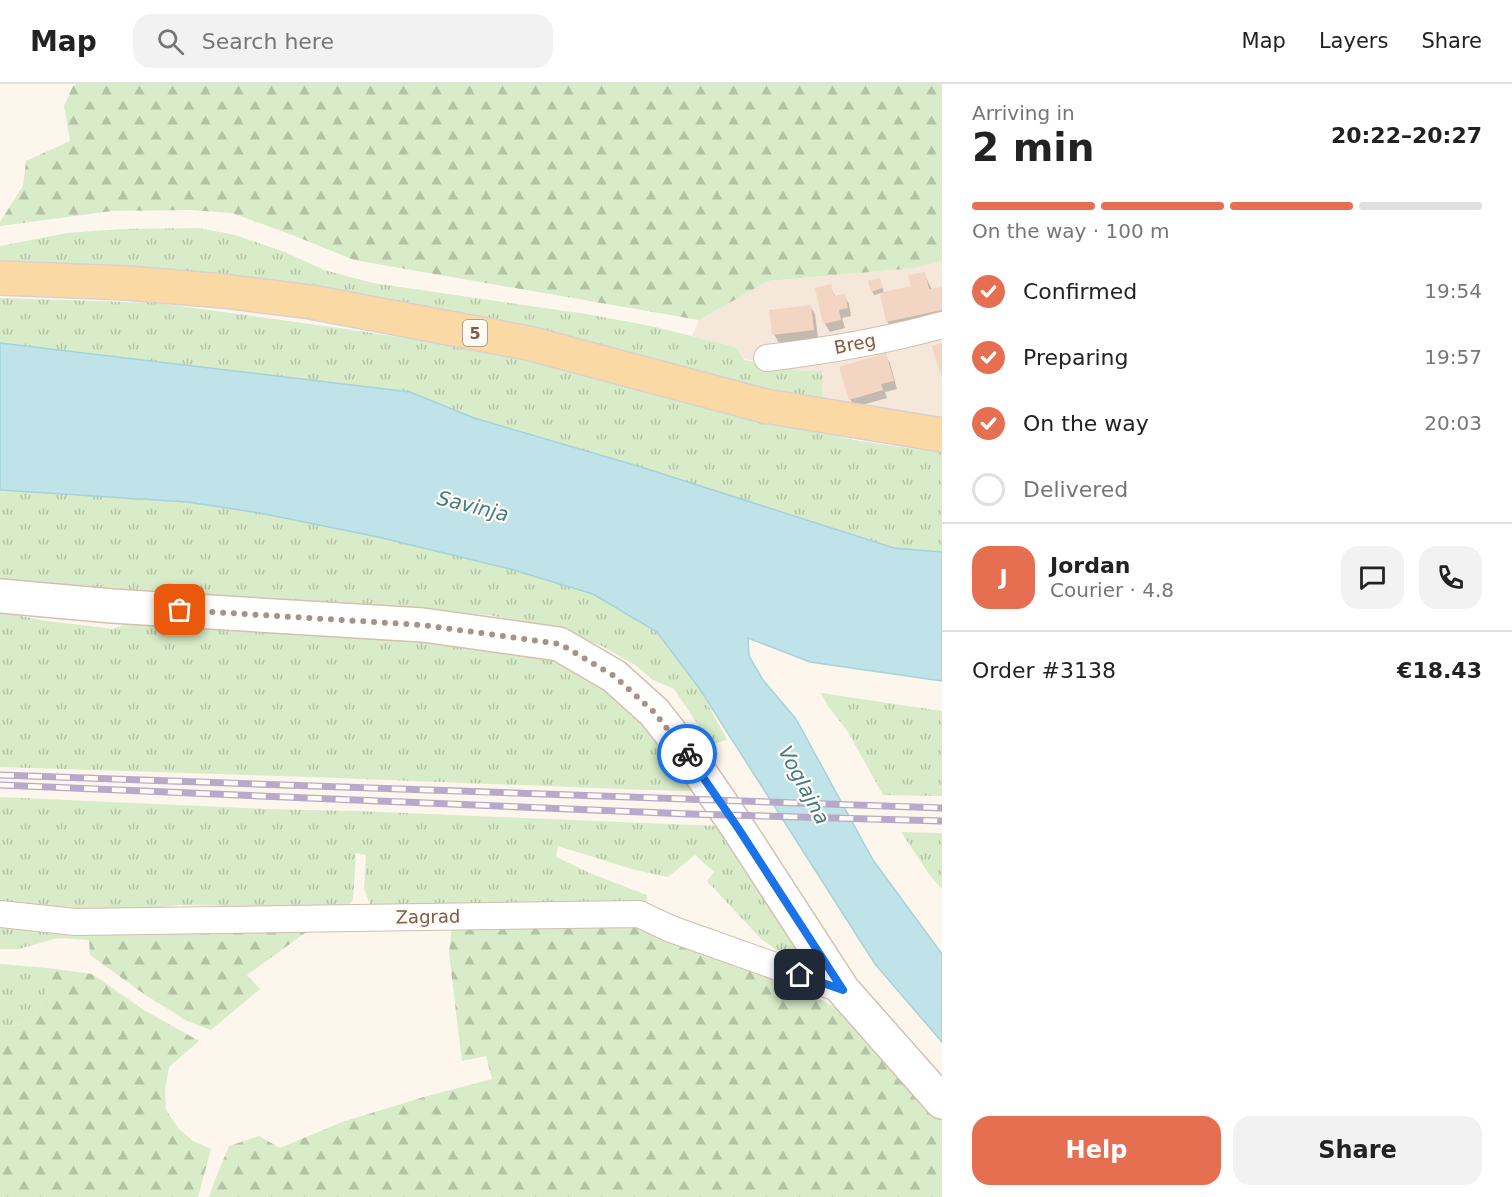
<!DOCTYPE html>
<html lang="en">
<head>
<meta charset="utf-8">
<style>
  body { margin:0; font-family:"DejaVu Sans",sans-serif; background:#f2f2f2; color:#222; height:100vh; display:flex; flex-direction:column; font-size:22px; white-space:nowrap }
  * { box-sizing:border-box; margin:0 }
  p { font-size:20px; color:#767676 }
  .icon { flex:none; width:33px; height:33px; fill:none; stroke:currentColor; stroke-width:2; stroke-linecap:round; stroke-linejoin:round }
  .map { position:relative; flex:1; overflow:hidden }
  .drawer { display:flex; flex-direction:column; background:#fff; width:570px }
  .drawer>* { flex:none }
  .pin { position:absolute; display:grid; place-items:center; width:51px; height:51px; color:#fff; margin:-26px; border-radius:12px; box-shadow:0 3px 9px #0006 }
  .courier { position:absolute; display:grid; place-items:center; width:60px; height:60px; margin:-30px; border:4px solid #1a73e8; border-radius:50%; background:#fff; color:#222; box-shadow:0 2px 8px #0007 }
  .head em { font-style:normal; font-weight:600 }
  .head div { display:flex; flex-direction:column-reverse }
  .head { display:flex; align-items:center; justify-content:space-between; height:102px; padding:0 30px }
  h1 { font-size:39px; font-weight:600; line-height:45px }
  .bar { display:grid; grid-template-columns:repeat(4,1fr); gap:9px 6px; align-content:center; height:72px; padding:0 30px }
  .bar i { height:8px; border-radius:4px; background:#e0e0e0 }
  .bar .selected { background:#e76f51 }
  .bar p { grid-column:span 4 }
  .line { display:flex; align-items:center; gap:15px; padding:0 30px; border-top:2px solid #e0e0e0 }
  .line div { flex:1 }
  .round { display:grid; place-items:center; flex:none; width:63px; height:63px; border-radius:18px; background:#f2f2f2 }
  ol { padding:0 30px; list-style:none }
  li { display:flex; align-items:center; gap:18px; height:66px }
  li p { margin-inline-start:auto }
  li .icon { padding:6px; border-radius:50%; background:#e76f51; color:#fff; stroke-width:4 }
  li:last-child { color:#767676 }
  li i { width:33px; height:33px; border:3px solid #e0e0e0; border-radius:50% }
  .button { display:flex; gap:12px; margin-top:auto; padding:12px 30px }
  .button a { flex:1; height:69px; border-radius:18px; background:#e76f51; color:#fff; font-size:24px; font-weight:600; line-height:69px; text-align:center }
  .button a+a { background:#f2f2f2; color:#222 }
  header { display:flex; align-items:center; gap:36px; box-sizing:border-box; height:84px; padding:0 30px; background:#fff; border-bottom:2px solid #e0e0e0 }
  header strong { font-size:28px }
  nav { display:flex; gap:33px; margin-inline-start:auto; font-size:21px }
  .search { width:420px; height:54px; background:#f2f2f2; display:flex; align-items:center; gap:15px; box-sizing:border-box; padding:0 21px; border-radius:18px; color:#767676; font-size:22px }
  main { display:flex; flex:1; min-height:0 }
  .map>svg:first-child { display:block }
  .residential { fill:#f5e8da }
  .grass { fill:url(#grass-tufts) }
  .forest { fill:url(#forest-firs) }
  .water { fill:#bfe3e8; stroke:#a5d3da; stroke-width:1.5 }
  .shadow { fill:#0003 }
  .building { fill:#f3d5c3 }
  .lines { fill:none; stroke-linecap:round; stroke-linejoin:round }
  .street-casing { stroke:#d1beb0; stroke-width:28 }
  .secondary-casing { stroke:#d6c0b0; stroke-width:36 }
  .primary-casing { stroke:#dad1cd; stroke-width:36 }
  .street { stroke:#fff; stroke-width:26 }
  .secondary { stroke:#fff; stroke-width:33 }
  .primary { stroke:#fbd9a5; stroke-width:33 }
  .rail-casing { stroke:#b9a8c9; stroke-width:7 }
  .rail { stroke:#fffaf3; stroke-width:4.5; stroke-dasharray:14; stroke-linecap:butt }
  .done { stroke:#a89285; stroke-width:6; stroke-dasharray:0 10.8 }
  .route { stroke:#1a73e8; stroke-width:8 }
  .labels { text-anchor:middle; stroke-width:4.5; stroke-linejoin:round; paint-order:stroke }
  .shield { fill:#fffaf3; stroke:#a28b7f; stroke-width:1.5 }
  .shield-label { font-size:16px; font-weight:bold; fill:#7a5c4d }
  .street-label { font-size:18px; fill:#7a5c4d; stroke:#fffaf3 }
  .water-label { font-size:20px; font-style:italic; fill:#437c86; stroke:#fffaf3 }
</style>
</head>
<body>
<header>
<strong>Map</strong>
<div class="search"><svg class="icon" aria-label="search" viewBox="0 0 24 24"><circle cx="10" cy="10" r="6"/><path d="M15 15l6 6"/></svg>Search here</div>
<nav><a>Map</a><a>Layers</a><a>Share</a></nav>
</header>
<main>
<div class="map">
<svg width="942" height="1113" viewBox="0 0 942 1113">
  <defs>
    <pattern id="grass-tufts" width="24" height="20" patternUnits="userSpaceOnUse" patternTransform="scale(1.5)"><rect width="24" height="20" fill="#d8ecc9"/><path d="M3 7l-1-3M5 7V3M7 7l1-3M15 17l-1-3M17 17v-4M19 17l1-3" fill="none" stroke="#b4c2a5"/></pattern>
    <pattern id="forest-firs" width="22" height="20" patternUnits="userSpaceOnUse" patternTransform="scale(1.5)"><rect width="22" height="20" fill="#d8ecc9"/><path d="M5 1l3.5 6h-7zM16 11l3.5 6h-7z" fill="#b4c2a5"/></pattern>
  </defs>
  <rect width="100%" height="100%" fill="#fdf6ec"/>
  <path class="residential" d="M942 177V338L823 319 822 287H802L744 275 736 263 692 252 699 236 768 197 915 184Z"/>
  <path class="grass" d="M198 144 235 151 285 168 324 186 373 199 586 230 651 242 736 263 744 276 802 287H822L823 319 666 280 581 256 518 242 239 193 113 181 0 177V162L67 149 122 145Z
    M0 214 158 219 353 246 538 275 680 318 759 334 854 356 942 369V468L894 464 474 334 410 308 0 259Z
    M0 406 187 418 260 429 378 453 510 485 593 510 657 548 699 604 727 656 711 660 674 605 653 596 635 581 602 562 553 544 489 531 0 496Z
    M0 528 47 537 114 545 140 534 434 556 531 569 578 585 636 626 697 707 647 706 311 693 0 683Z
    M821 609 942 627V712L883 711 848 648 828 622Z
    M0 713 267 725 357 727 717 742 813 882 794 878 761 855 707 797 714 788 695 771 668 793 635 786 558 762 556 773 592 790 647 811 646 823 371 822 364 805 366 771 356 769 353 816 344 825 323 827 241 822 179 821 105 829 0 822Z
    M901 748 942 749V805L931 793Z
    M0 837 94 847 89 856 58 854 19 865H0Z
    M0 880 48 884 51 894 45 913 35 932 17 941 0 942Z"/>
  <path class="forest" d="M77 0H942V177L915 184 768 197 699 236 354 176 295 152 232 129 190 126 112 127 0 142V138L23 102 26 77 70 57 64 22 73 2Z
    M316 841 247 891 260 905 211 946 187 937 144 910 90 871 89 856 94 847Z
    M452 841H645L795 900 852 934 942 1036V1113H209L213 1101 229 1062 259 1052 280 1064 342 1038 424 1013 492 995 486 972 462 977 460 962 449 869Z
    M48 884 92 890 144 926 199 957 169 983 165 1007 166 1026 179 1045 193 1057 211 1065 198 1113H0V942L17 941 35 932 45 913 51 894Z"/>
  <path class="water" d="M0 259 410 308 474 334 641 383 894 464 942 468V597L810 578 748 554 749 572 763 596 796 635 873 776 942 870V958L875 880 699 604 657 548 593 510 510 485 378 453 260 429 187 418 0 406Z"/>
  <path class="shadow" d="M924 189 932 206 942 204V239L894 250 887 237 881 209 874 211 872 207 881 199 884 209 912 203Z
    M830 202 836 214 844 212 849 220 851 232 842 234 845 244 830 248 825 240Z
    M810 222 815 230 818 254 779 259 774 250Z
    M885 271 890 279 897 305 885 308 887 314 855 323 850 315Z"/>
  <path class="building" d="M925 188 929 205 942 203V226L886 238 880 209 911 202 908 191Z
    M880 194 883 204 871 208 868 197Z
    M831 200 834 212 845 210 848 224 839 226 841 236 823 240 815 204Z
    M811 221 814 246 772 251 769 226Z
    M942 259V292H941L932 262Z
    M886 269 894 297 881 300 883 306 849 316 839 283Z"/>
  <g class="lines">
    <defs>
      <path id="street" d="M767 274C825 267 885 257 942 241
        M0 830 75 838 639 830 671 845 843 906"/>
      <path id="secondary" d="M0 512 112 522 423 541 559 560 614 592 654 628 688 671 738 744 843 906 942 1018"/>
      <path id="primary" d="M0 194 128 199 223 207 311 218 528 259 765 322 942 351"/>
    </defs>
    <use href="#street" class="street-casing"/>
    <use href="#secondary" class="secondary-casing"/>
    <use href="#primary" class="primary-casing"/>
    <use href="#street" class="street"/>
    <use href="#secondary" class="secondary"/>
    <use href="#primary" class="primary"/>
    <defs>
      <path id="rail" d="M0 691 942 724
        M0 701 689 730 942 737"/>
    </defs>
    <use href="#rail" class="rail-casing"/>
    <use href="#rail" class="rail"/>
  </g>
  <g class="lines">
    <path class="done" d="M180 526 423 541 560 560 614 592 654 628 687 670"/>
    <path class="route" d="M687 670 738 744 843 906 800 891"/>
  </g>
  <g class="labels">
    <rect class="shield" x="463" y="236" width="24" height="26" rx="4.5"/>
    <g class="shield-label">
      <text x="475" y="255">5</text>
    </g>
    <g class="street-label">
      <text transform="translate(855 260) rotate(-11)" y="6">Breg</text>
      <text transform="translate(428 833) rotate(-1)" y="6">Zagrad</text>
    </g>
    <g class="water-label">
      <text transform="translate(473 422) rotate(14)" y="7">Savinja</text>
      <text transform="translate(804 701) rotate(62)" y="7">Voglajna</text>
    </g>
  </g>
</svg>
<div class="pin" style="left:180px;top:526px;background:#ea580c"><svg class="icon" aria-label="bag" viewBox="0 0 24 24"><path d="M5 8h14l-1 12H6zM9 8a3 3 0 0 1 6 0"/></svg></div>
<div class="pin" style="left:800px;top:891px;background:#1f2937"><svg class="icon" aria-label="home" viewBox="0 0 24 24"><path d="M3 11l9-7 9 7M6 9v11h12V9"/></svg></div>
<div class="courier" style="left:687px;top:670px"><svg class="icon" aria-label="bike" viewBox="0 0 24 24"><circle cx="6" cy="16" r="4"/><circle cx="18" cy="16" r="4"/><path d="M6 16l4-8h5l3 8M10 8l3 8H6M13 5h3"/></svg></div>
</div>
<section class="drawer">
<div class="head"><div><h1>2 min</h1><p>Arriving in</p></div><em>20:22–20:27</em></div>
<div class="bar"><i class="selected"></i><i class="selected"></i><i class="selected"></i><i></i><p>On the way · 100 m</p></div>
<ol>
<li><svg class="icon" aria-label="check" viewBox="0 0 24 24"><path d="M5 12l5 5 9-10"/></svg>Confirmed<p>19:54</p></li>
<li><svg class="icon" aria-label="check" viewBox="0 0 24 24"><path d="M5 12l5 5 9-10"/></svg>Preparing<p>19:57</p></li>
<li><svg class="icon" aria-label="check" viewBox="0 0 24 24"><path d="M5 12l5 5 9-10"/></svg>On the way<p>20:03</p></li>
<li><i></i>Delivered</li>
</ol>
<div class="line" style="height:108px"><b class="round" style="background:#e76f51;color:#fff">J</b><div><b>Jordan</b><p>Courier · 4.8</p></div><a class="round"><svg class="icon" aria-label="chat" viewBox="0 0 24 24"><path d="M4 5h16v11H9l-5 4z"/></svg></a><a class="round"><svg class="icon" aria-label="phone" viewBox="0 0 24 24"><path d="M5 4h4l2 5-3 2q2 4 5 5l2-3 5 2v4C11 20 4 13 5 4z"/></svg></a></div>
<div class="line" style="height:78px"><div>Order #3138</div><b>€18.43</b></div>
<div class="button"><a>Help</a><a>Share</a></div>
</section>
</main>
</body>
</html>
